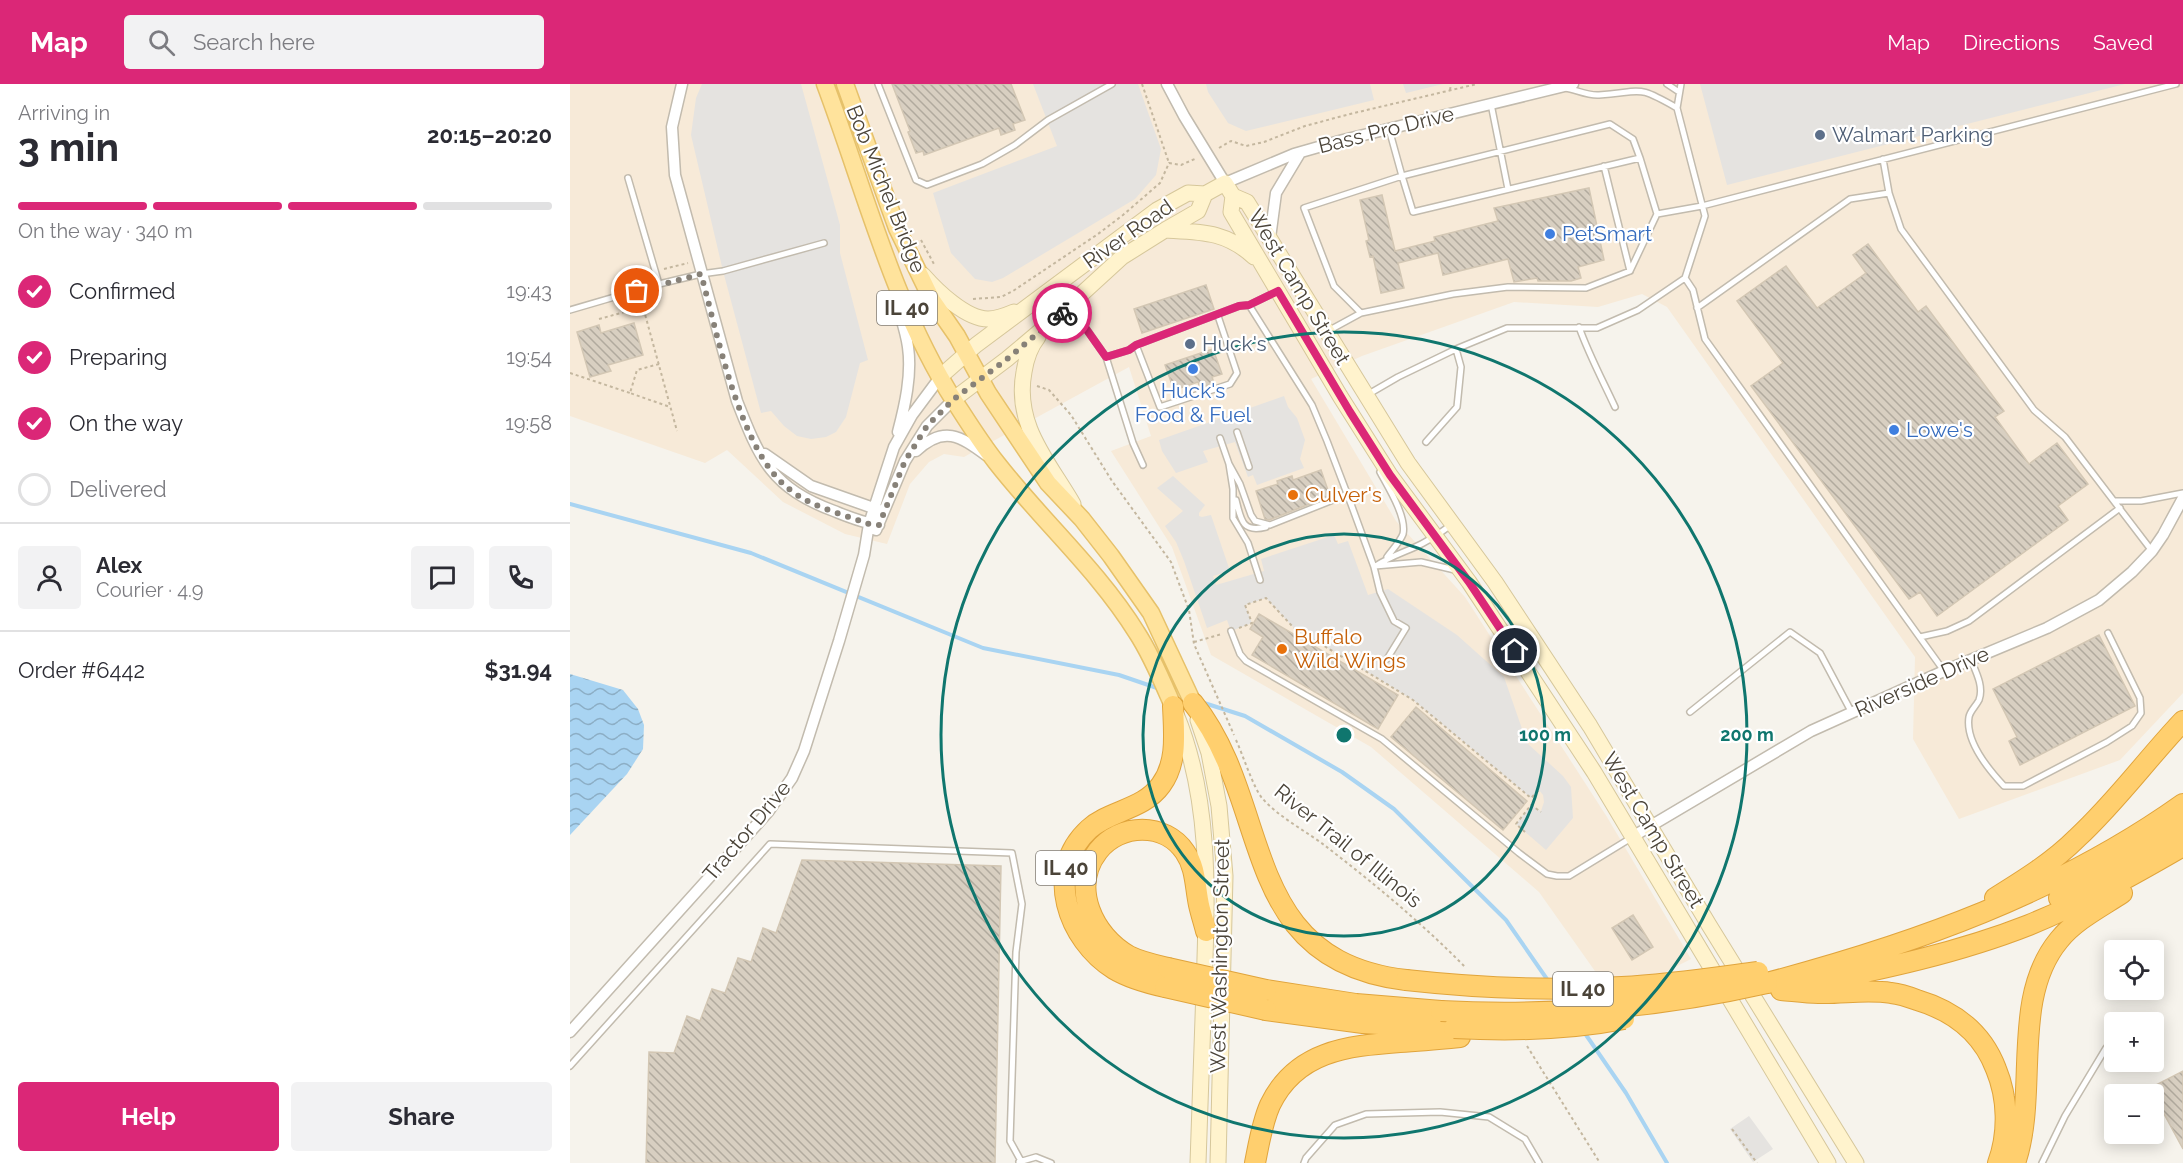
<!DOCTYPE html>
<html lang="en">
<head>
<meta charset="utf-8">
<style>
  body { margin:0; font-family:Raleway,sans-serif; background:#f2f2f3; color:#2b2b33; height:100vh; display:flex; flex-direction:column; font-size:22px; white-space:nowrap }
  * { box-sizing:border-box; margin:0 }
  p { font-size:20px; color:#7c7c81 }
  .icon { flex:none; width:33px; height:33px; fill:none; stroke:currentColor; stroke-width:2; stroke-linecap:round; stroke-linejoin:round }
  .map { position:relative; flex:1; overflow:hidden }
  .panel { display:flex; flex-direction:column; background:#fff; width:570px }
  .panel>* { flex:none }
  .buttons { position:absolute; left:1534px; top:856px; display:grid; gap:12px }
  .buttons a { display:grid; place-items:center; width:60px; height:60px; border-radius:6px; background:#fff; box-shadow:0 3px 15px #0003; font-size:30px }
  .pin { position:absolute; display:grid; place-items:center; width:51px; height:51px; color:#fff; margin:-26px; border:3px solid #fff; border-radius:50%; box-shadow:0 2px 6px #0007 }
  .courier { position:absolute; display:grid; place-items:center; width:60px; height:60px; margin:-30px; border:4px solid #db2777; border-radius:50%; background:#fff; color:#222; box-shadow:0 2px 8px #0007 }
  .headline em { font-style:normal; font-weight:700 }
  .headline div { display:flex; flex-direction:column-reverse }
  .headline { display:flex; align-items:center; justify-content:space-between; height:102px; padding:0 18px }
  h1 { font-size:39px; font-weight:700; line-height:45px }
  .bar { display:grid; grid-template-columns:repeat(4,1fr); gap:9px 6px; align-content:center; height:72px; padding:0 18px }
  .bar i { height:8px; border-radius:4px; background:#e1e1e2 }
  .bar .selected { background:#db2777 }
  .bar p { grid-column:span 4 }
  .line { display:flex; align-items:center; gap:15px; padding:0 18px; border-top:2px solid #e1e1e2 }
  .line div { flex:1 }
  .round { display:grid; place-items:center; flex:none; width:63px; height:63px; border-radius:6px; background:#f2f2f3 }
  ol { padding:0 18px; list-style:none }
  li { display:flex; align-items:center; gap:18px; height:66px }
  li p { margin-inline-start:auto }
  li .icon { padding:6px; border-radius:50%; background:#db2777; color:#fff; stroke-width:4 }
  li:last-child { color:#7c7c81 }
  li i { width:33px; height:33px; border:3px solid #e1e1e2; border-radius:50% }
  .primary-button { display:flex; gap:12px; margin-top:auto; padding:12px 18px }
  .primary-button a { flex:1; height:69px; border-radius:6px; background:#db2777; color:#fff; font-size:24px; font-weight:700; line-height:69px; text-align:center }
  .primary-button a+a { background:#f2f2f3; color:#2b2b33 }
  header { display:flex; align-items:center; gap:36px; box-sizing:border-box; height:84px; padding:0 30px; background:#db2777; color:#fff }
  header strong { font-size:28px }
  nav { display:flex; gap:33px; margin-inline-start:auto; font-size:21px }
  .search { width:420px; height:54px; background:#f2f2f3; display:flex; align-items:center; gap:15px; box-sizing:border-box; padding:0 21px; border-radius:6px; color:#7c7c81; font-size:22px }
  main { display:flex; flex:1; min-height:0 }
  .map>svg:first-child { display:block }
  .commercial { fill:#f7ead8 }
  .parking { fill:#e5e3e0 }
  .water { fill:url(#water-waves) }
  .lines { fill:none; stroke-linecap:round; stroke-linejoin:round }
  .stream { stroke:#a9d4f2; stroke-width:4 }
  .building { fill:url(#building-back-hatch); stroke:#d3c7b4; stroke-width:1.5 }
  .service-casing { stroke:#c2bbae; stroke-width:8 }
  .minor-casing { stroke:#c2bbae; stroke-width:13 }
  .secondary-casing { stroke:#d6c79b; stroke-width:17 }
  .primary-casing { stroke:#e6c16a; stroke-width:19 }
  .motorway-casing { stroke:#e0a43c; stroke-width:22 }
  .path { stroke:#c4b79f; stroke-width:2; stroke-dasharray:3 3; stroke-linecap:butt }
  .service { stroke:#fff; stroke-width:5 }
  .minor { stroke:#fff; stroke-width:10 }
  .secondary { stroke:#fff3cd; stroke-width:15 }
  .primary { stroke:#ffe39c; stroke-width:16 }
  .motorway { stroke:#ffcf6e; stroke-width:20 }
  .motorway-bridge-casing { stroke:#e0a43c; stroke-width:22; stroke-linecap:butt }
  .motorway-bridge { stroke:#ffcf6e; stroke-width:20 }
  .done { stroke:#878178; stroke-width:6; stroke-dasharray:0 10.8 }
  .route { stroke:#db2777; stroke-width:8 }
  .ring { fill:none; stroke:#0f766e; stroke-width:3 }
  .service-dot { fill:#5c6f8a; stroke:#fff; stroke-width:2 }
  .shop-dot { fill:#3f7fe0; stroke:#fff; stroke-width:2 }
  .food-dot { fill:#e8710a; stroke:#fff; stroke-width:2 }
  .labels { text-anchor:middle; stroke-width:4.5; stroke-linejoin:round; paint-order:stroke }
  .shield { fill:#fff; stroke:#817c74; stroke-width:1.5 }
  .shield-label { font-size:20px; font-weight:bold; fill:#4b4439 }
  .street-label { font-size:21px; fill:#4b4439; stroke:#fff }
  .service-label { font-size:21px; fill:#4e5e75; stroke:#fff; text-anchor:start }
  .shop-label { font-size:21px; fill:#366cbe; stroke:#fff; text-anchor:start }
  .food-label { font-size:21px; fill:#c56008; stroke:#fff; text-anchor:start }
  .centre { fill:#0f766e; stroke:#fff; stroke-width:3 }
  .ring-label { font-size:18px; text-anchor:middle; font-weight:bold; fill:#0f766e; stroke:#fff; stroke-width:4.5; stroke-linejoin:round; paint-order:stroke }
</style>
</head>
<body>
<header>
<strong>Map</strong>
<div class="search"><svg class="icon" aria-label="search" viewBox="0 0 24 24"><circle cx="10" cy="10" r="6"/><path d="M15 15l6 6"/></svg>Search here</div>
<nav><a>Map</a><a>Directions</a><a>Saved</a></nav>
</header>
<main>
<section class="panel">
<div class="headline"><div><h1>3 min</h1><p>Arriving in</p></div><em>20:15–20:20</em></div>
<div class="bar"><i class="selected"></i><i class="selected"></i><i class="selected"></i><i></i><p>On the way · 340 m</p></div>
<ol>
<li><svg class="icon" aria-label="check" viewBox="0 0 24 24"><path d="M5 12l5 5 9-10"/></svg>Confirmed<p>19:43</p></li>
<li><svg class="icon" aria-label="check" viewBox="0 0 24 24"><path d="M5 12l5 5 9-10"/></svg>Preparing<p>19:54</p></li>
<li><svg class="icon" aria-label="check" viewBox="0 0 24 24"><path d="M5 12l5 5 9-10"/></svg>On the way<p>19:58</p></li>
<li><i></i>Delivered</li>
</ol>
<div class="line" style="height:108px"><a class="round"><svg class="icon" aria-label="person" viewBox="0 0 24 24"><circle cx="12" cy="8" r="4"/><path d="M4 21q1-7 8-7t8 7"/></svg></a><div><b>Alex</b><p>Courier · 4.9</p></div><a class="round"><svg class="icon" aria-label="chat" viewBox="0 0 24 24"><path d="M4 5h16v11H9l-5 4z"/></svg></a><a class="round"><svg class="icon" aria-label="phone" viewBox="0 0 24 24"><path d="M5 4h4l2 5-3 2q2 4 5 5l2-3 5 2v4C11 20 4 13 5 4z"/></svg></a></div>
<div class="line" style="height:78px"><div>Order #6442</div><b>$31.94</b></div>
<div class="primary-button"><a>Help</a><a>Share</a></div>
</section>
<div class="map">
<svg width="1613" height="1079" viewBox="0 0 1613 1079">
  <defs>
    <pattern id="water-waves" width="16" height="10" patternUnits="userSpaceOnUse" patternTransform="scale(1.5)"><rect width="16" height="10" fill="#a9d4f2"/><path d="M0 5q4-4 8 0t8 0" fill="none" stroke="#8caec5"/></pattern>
    <pattern id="building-back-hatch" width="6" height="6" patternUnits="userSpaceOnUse" patternTransform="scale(1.5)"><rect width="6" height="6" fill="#d8cfc1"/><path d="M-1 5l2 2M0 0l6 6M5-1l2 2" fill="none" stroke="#b1aa9e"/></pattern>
  </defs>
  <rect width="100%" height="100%" fill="#f6f3ec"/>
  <path class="commercial" d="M0 0H1613V609L1550 676 1389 735 1343 655 1345 573 1097 223 1072 210 1028 223 944 218 792 272 741 295 826 437 895 513 1037 733 1121 875 1044 914 969 808 801 663 641 571 602 463 541 367 581 352 559 283 394 373 374 370 359 378 340 400 317 460 275 450 213 418 157 366 135 379 0 332Z"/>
  <path class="parking" d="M132 0H231L270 141V169L298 276 290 279 276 333 266 348 256 353 241 355 227 352 214 342 201 327 191 329 153 187 121 51 126 14Z
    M463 0H568L591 65 586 91 565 115 433 194 422 198 405 195 381 169 363 109 487 62Z
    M636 0H800L804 16 676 47 658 39 638 8Z
    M833 0H873L836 9Z
    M1130 0H1555L1157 101Z
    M714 312 718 323 727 334 735 356 730 375 734 384 687 401 683 391 678 393 665 358 633 367 638 378 606 389 592 367 589 356Z
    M603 392 635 421 629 429V432L632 433 641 431 660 487 643 492 646 501 694 487 691 475 764 451 768 460 778 457 798 511 818 505 887 551 934 593 957 659 993 692 1001 703 1003 734 976 766 946 740 961 721 971 727 974 718 973 711 969 706 961 714 843 616 723 543 696 514 675 521 682 539 661 547 657 536 637 544 614 477 606 458 595 442 613 427 587 404Z
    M1179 1032 1203 1065 1183 1078 1160 1045Z"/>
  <path class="water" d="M0 590 53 606 68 625 74 641 73 665 57 690 0 751Z"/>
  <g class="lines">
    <path class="stream" d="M0 420 181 469 413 564 549 591 590 605
      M631 618 675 632 772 688 824 725 936 836 979 898
      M1014 948 1056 1009 1097 1079"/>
  </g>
  <path class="building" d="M322 0H441L455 36 443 40 445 46 431 51 429 44 354 71 353 67 346 69 338 48 340 47Z
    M1019 104 1034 176 1008 183 1011 194 1001 197H968L967 194 944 198 938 175 873 191 868 169 828 179 834 204 811 209 803 172 800 173 796 157 799 156 790 116 812 111 825 167 865 157 864 153 928 137 924 124Z
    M1298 160 1348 228 1356 222 1434 327 1425 333 1459 380 1487 359 1518 400 1488 422 1498 436 1367 532 1350 508 1339 515 1181 302 1213 279 1167 217 1216 182 1247 224 1296 189 1283 171Z
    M636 201 644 225 572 249 564 225Z
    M64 239 73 271 38 281 41 287 20 293 7 248 29 241 31 249Z
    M643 265 652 290 642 293 644 299 630 304 628 298 604 306 595 281Z
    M751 386 760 412 699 436 695 435 686 407 708 400 707 397 722 392 723 396Z
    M689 530 828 611 808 645 682 571 693 553 680 545Z
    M1529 551 1565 622 1450 681 1439 657 1447 653 1423 605Z
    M846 623 957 717 933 746 821 653Z
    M232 776 431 782 425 1079H76L79 968 104 969 117 932 130 937 142 905 155 909 168 874 181 878 193 844 206 849Z
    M1063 831 1083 863 1062 876 1042 844Z
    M1613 987V1065L1580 1004Z"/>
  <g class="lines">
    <defs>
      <path id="service" d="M308 0 346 96 357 101 412 80 445 61 478 36 542 0
        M1097 0 1109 8
        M1111 0 1107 24 1135 132 1115 194 1123 206 1135 255 1374 587
        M996 4C1006 6 1019 12 1029 11 1074 8 1065 0 1107 24
        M921 20 938 105
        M1040 40 1063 55 1070 74 843 128 832 92Z
        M1070 74 1087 130
        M1313 75 1319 109 1331 145 1464 326 1495 353 1582 467
        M1034 82 1060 187
        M58 94 89 200
        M679 221 742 321 757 357 781 420 804 483 810 508 824 537 836 544 817 575
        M501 223 536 273 563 359 573 381
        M1127 224 1280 115 1319 109
        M0 226 89 200 131 190 153 187 254 159
        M791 229 883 210 938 203 1016 204 1060 187 1087 130 1132 122 1606 0
        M1009 243C1019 271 1033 297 1045 323
        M758 247 791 229 764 202 734 124 832 92 819 45
        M566 261 590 323 660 300 667 289 648 232
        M536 273 559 266 566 261 669 222 679 221 708 207
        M797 311 828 293 886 265 937 244H1027L1068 226 1115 194
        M667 348 679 383
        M650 354 659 380 663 405V434L678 459 690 496
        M856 358 887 323 891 283 886 265
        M659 380 670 400 681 431 685 437 700 441 778 410
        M810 388C818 403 837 433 833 450 830 458 822 466 817 473
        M666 416C671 436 672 449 696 443
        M1545 417H1571L1613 409
        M805 482 851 478 885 486
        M804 483C817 474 829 470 843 464 857 458 869 450 881 441
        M661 547 670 570 676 577 812 655 949 769 977 790 987 792H999L1061 754
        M1350 553 1377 547 1399 537 1550 424
        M1401 576C1406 588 1414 603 1409 616 1406 622 1400 627 1399 633 1395 657 1419 686 1434 702H1453L1537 658 1562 642 1571 629 1570 614 1538 549
        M1120 628 1220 548 1250 569 1282 629
        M0 982 200 760 442 769 452 820 446 868 440 1057 451 1077
        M449 1078 466 1073 481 1079
        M734 1079 736 1074 765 1041 796 1030 870 1028 919 1033 955 1055 969 1079
        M1472 1079 1495 1032 1536 964"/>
      <path id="minor" d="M112 0 102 43 105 91 167 317C190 376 202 404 264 427 279 433 293 439 309 441
        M597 0 614 32 655 99 724 70 773 56 1003 0
        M700 154 706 109 730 69
        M326 216C330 232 336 247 338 263 342 291 335 321 328 348
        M346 367C374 341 390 352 416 371
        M195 370 241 402 309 426
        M306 446 335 377 357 342 384 315
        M1062 753 1241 647 1374 587 1477 544 1529 516 1562 488 1582 467 1593 451 1613 414
        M0 948 198 728 222 694 234 667 269 557 294 471 299 440 324 363 342 331 371 292"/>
      <path id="secondary" d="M635 110 655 99 663 112
        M663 112 677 118 838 379 925 498 1020 642 1139 841 1286 1079
        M663 112 661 128 770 312 820 391 899 498 1024 688 1258 1079
        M595 146C631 148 656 147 684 173
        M353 191C367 207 396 235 418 235 426 235 437 231 444 228
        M468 253C460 263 456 275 454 288 444 341 478 377 503 420
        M371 292 406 261 587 126 618 109 635 110
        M384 315 437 275 481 238 552 173 595 146 628 127 635 110
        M606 630C642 717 637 813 634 905 632 963 630 1021 628 1079
        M628 636 639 669 649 722 655 792 648 1079"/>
      <path id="primary" d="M255 0C295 106 323 221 385 318 398 338 411 359 426 378 471 436 528 486 567 549 582 572 592 597 603 622
        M275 0 327 144 362 216 387 252 418 309 478 399 512 435 541 472 581 529 623 619"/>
      <path id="motorway" d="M623 619C704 719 666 876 836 896
        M1425 814C1454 796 1483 778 1507 754 1546 718 1577 675 1613 637
        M1489 814 1539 787 1613 741
        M598 884C585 881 571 878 559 872 523 852 500 803 528 767 550 739 595 738 615 768 626 784 625 802 629 821 631 830 634 839 636 847
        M1197 899C1344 860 1488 809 1613 720
        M1238 900C1312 885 1388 869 1459 841 1513 819 1563 791 1613 762
        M595 903C577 899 559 894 544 885 498 856 473 787 519 745 540 726 573 726 591 701 608 678 604 648 603 622
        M696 906 786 920 871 927
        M1211 906C1223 907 1236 909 1248 909 1272 910 1296 905 1321 909 1330 910 1339 913 1347 916 1384 927 1412 948 1426 985 1438 1014 1439 1049 1428 1079
        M696 926 793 939 875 944
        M685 1079C689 1059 692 1039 700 1021 726 967 777 962 830 958 850 957 870 955 890 953
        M1445 1079C1469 1009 1440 915 1489 856 1505 836 1531 823 1552 809"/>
    </defs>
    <use href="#service" class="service-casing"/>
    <use href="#minor" class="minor-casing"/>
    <use href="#secondary" class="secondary-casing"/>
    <use href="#primary" class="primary-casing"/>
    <use href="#motorway" class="motorway-casing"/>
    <path class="path" d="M572 0 599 79
      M880 6 881 0
      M649 64 661 57 676 62 694 58 735 42 780 30 907 0
      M351 156 365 182
      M94 185 118 179
      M69 196 73 189 77 188
      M403 215 431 213 443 207 528 150 553 131 590 99 599 79 611 81 627 74
      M29 235 73 223 107 347
      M89 280 67 286 60 309 100 323
      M0 289 60 309
      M467 302 479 306 501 331 542 397 601 478 619 526 624 560 664 651
      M669 544 682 539 675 521 696 514 723 543 843 616 961 714 969 706
      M624 558 652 550
      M666 656C673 671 683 703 692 714 708 733 738 748 758 764 806 801 854 841 896 884
      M955 748 946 740 961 721 971 728
      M957 962 1030 1079
      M1162 1045 1187 1079"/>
    <use href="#service" class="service"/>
    <use href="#minor" class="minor"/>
    <use href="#secondary" class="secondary"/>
    <use href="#primary" class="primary"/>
    <use href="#motorway" class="motorway"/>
    <defs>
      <path id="motorway-bridge" d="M598 884 696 906
        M836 896C908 904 980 907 1052 903 1098 901 1143 894 1188 888
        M595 903 696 926
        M871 927C982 933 1087 924 1197 899
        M884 944C941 947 998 946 1054 935"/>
    </defs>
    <use href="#motorway-bridge" class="motorway-bridge-casing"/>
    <use href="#motorway-bridge" class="motorway-bridge"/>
  </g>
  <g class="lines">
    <path class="done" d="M67 207 131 190C147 248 170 368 219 405 241 423 272 430 299 440L309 441 335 377 357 342 384 315 437 275 492 229"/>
    <path class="route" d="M492 229 500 222 536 273 559 266 566 261 669 222 679 221 708 207 780 328 820 391 899 498 945 567"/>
  </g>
  <g class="ring">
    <circle cx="774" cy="651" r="201"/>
    <circle cx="774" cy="651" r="403"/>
  </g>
  <g class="service-dot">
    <circle cx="1250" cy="51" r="6"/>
    <circle cx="620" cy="260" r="6"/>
  </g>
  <g class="shop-dot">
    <circle cx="980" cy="150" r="6"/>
    <circle cx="623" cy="285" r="6"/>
    <circle cx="1324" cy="346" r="6"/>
  </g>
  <g class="food-dot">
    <circle cx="723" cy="411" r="6"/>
    <circle cx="712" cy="565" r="6"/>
  </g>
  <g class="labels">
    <g class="shield">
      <rect x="307" y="207" width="60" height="34" rx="4.5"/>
      <rect x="466" y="767" width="60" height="34" rx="4.5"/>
      <rect x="983" y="888" width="60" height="34" rx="4.5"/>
    </g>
    <g class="shield-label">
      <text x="337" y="231">IL 40</text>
      <text x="496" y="791">IL 40</text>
      <text x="1013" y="912">IL 40</text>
    </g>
    <g class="street-label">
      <text transform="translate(816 46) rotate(-14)" y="7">Bass Pro Drive</text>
      <text transform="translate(316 105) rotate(68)" y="7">Bob Michel Bridge</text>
      <text transform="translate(558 150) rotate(-35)" y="7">River Road</text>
      <text transform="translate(729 203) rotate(59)" y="7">West Camp Street</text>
      <text transform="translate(1352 598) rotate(-24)" y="7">Riverside Drive</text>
      <text transform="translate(1083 746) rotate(59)" y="7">West Camp Street</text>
      <text transform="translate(177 747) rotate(-50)" y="7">Tractor Drive</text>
      <text transform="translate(778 762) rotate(39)" y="7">River Trail of Illinois</text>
      <text transform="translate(650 872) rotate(-89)" y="7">West Washington Street</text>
    </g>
    <g class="service-label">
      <text x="1262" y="58">Walmart Parking</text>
      <text x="632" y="267">Huck's</text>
    </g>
    <g class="shop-label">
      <text x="992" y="157">PetSmart</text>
      <text x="623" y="314" text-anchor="middle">Huck's<tspan x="623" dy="24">Food &amp; Fuel</tspan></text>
      <text x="1336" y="353">Lowe's</text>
    </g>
    <g class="food-label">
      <text x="735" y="418">Culver's</text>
      <text x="724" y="560">Buffalo<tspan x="724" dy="24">Wild Wings</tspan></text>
    </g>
  </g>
  <circle cx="774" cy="651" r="9" class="centre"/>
  <g class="ring-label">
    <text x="975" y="657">100 m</text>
    <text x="1177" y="657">200 m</text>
  </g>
</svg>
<div class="buttons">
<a><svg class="icon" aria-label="locate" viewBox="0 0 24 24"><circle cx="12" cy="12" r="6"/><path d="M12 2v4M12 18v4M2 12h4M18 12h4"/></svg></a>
<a>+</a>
<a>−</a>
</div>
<div class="pin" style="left:67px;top:207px;background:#ea580c"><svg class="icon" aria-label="bag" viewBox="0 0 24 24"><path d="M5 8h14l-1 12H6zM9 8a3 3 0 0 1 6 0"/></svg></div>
<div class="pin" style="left:945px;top:567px;background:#1f2937"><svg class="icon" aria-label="home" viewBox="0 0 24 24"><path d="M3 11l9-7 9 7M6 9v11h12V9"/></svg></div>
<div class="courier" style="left:492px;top:229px"><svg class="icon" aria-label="bike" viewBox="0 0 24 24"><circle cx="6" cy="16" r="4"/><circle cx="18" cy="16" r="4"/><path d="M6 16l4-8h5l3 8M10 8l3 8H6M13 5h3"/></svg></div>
</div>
</main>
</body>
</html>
